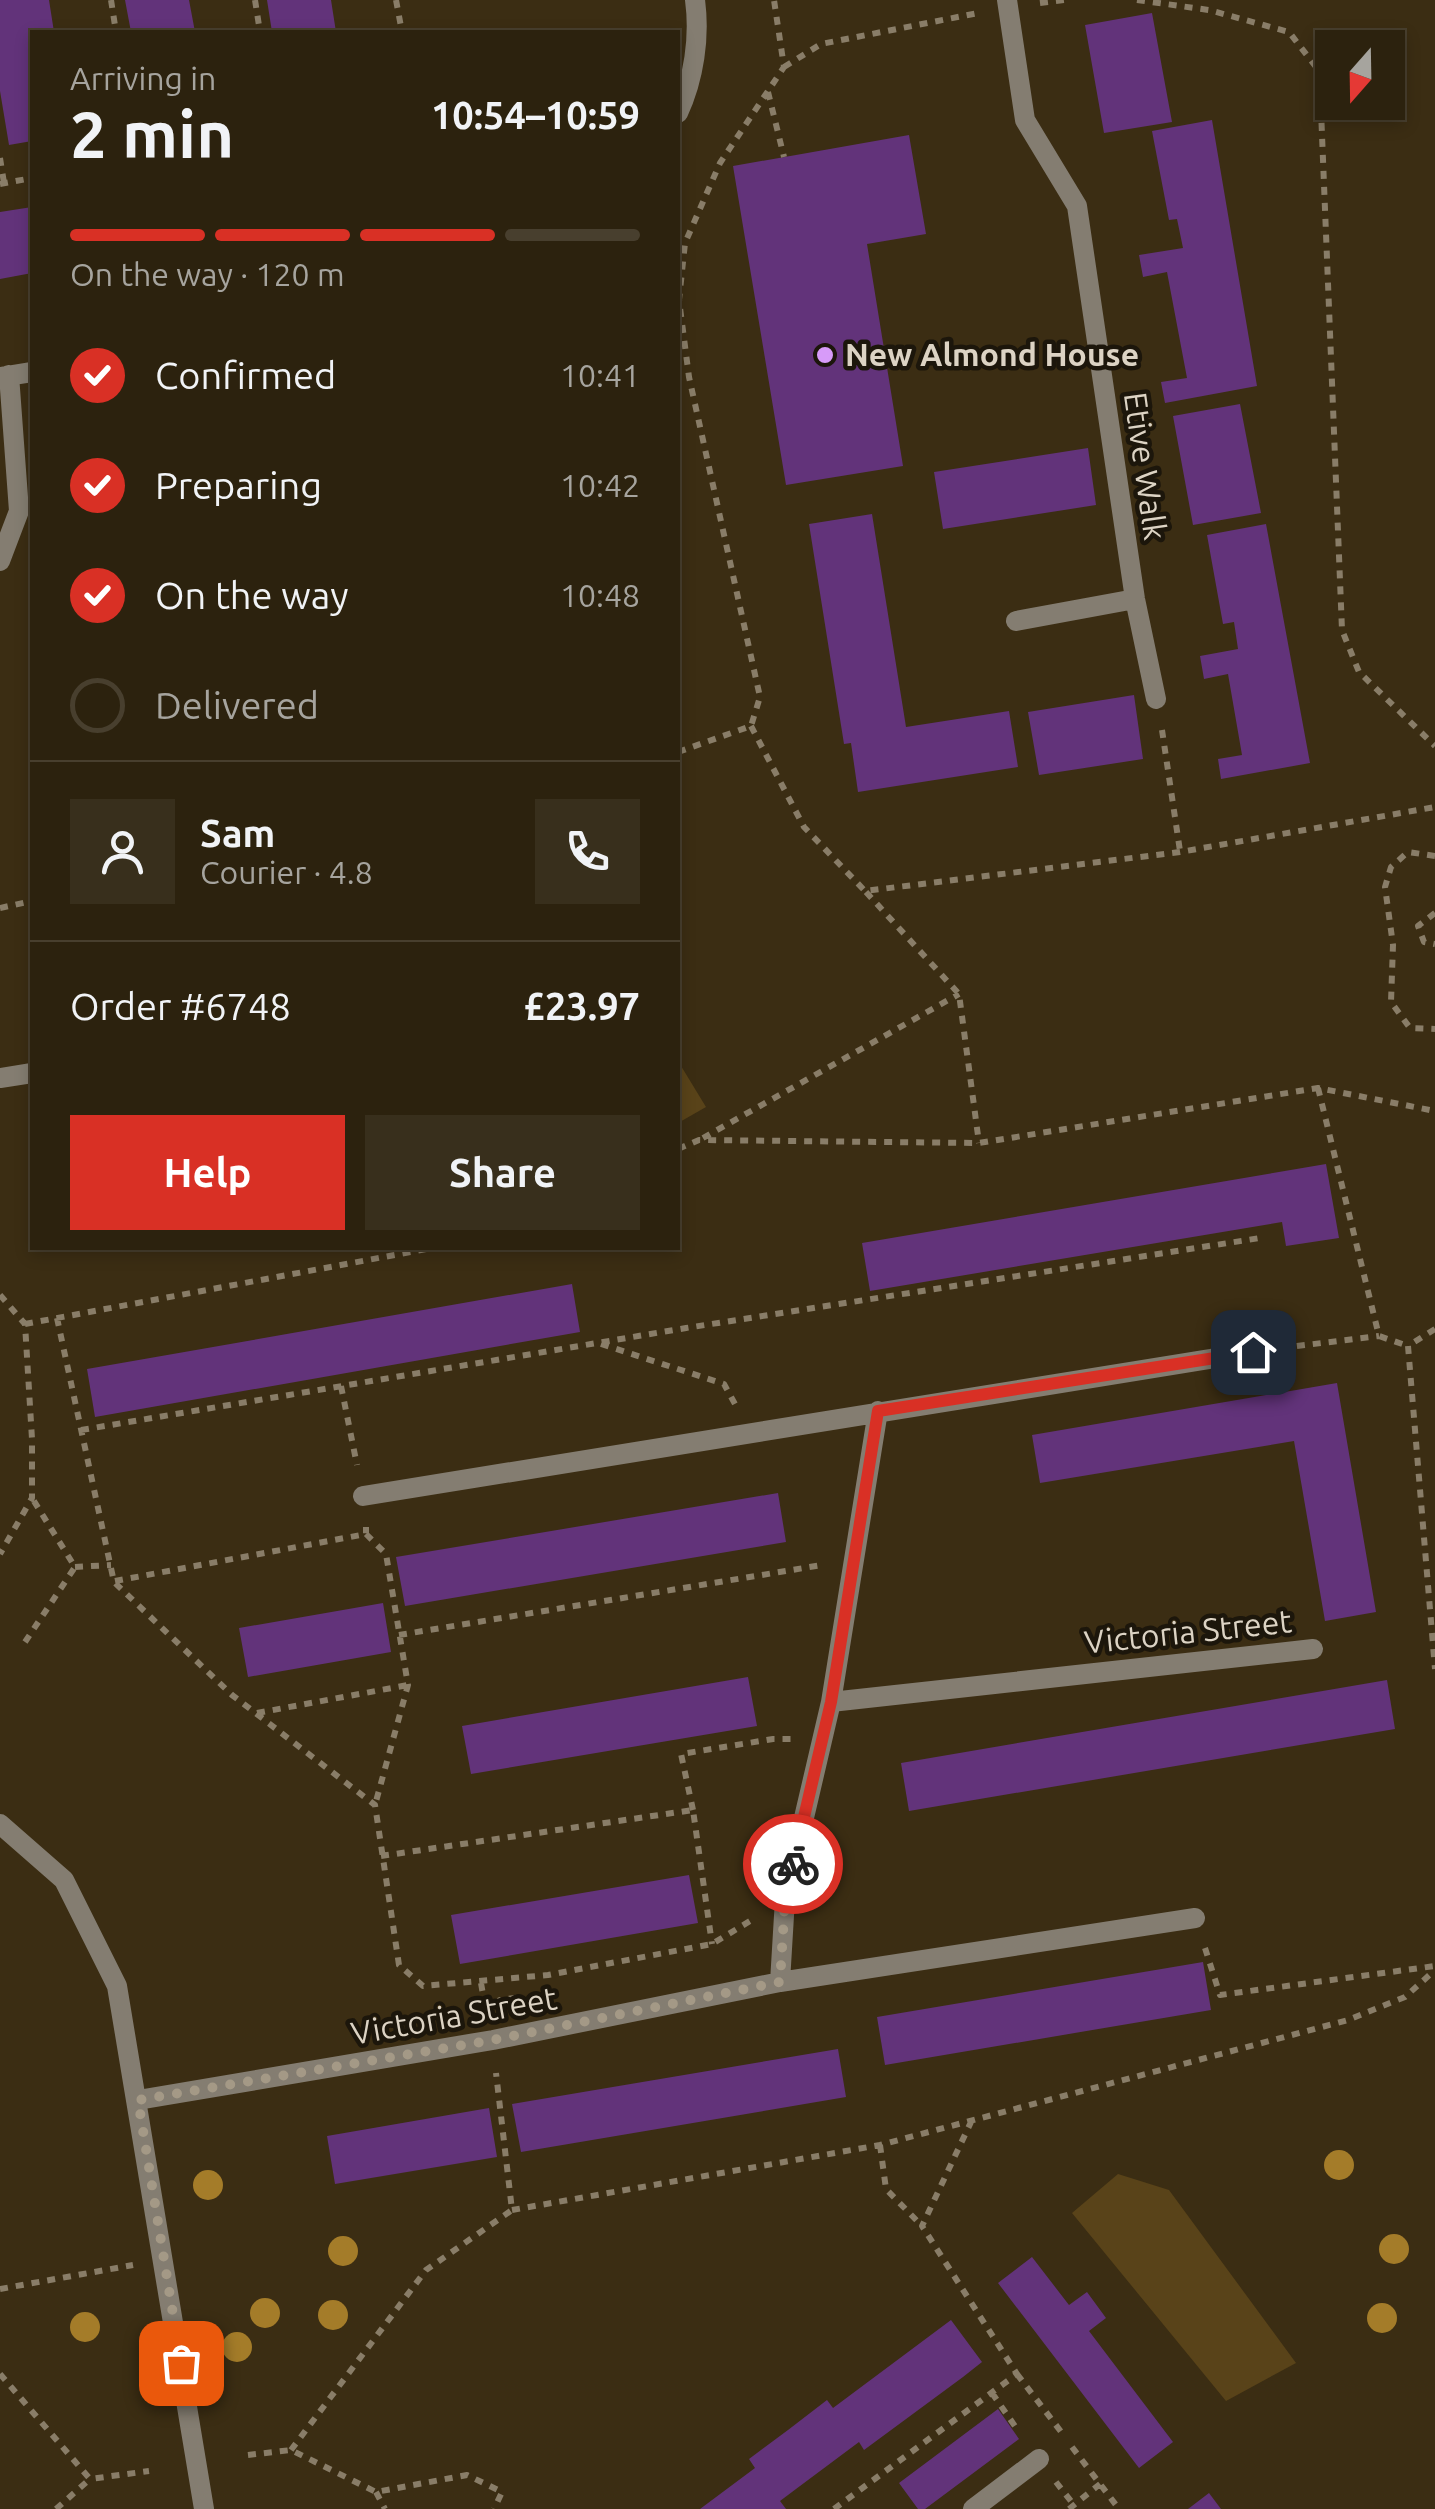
<!DOCTYPE html>
<html lang="en">
<head>
<meta charset="utf-8">
<style>
  body { margin:0; font-family:Ubuntu,sans-serif; background:#382f1c; color:#f1f3f6; height:100vh; display:flex; flex-direction:column; font-size:38px; white-space:nowrap }
  * { box-sizing:border-box; margin:0 }
  p { font-size:32px; color:#a6a49e }
  .icon { flex:none; width:55px; height:55px; fill:none; stroke:currentColor; stroke-width:2; stroke-linecap:round; stroke-linejoin:round }
  .map { position:relative; flex:1; overflow:hidden }
  .panel { position:absolute; left:30px; top:30px; width:650px; height:1220px; display:flex; flex-direction:column; background:#2c220e; border-radius:0px; box-shadow:0 5px 15px #0003,0 0 0 2px #483f2e }
  .panel>* { flex:none }
  .needle { width:65px; rotate:200deg }
  .tools { position:absolute; left:1315px; top:30px; display:grid; gap:20px }
  .tools a { display:grid; place-items:center; width:90px; height:90px; border-radius:0px; background:#2c220e; box-shadow:0 5px 15px #0003,0 0 0 2px #483f2e; font-size:50px }
  .pin { position:absolute; display:grid; place-items:center; width:85px; height:85px; color:#fff; margin:-42px; border-radius:20px; box-shadow:0 5px 15px #0006 }
  .courier { position:absolute; display:grid; place-items:center; width:100px; height:100px; margin:-50px; border:8px solid #d93025; border-radius:50%; background:#fff; color:#222; box-shadow:0 2px 12px #0007 }
  .head em { font-style:normal; font-weight:700 }
  .head div { display:flex; flex-direction:column-reverse }
  .head { display:flex; align-items:center; justify-content:space-between; height:170px; padding:0 40px }
  h1 { font-size:65px; font-weight:700; line-height:75px }
  .bar { display:grid; grid-template-columns:repeat(4,1fr); gap:15px 10px; align-content:center; height:120px; padding:0 40px }
  .bar i { height:12px; border-radius:8px; background:#483f2e }
  .bar .selected { background:#d93025 }
  .bar p { grid-column:span 4 }
  .line { display:flex; align-items:center; gap:25px; padding:0 40px; border-top:2px solid #483f2e }
  .line div { flex:1 }
  .round { display:grid; place-items:center; flex:none; width:105px; height:105px; border-radius:0px; background:#382f1c }
  ol { padding:0 40px; list-style:none }
  li { display:flex; align-items:center; gap:30px; height:110px }
  li p { margin-inline-start:auto }
  li .icon { padding:10px; border-radius:50%; background:#d93025; color:#fff; stroke-width:4 }
  li:last-child { color:#a6a49e }
  li i { width:55px; height:55px; border:5px solid #483f2e; border-radius:50% }
  .primary-button { display:flex; gap:20px; margin-top:auto; padding:20px 40px }
  .primary-button a { flex:1; height:115px; border-radius:0px; background:#d93025; color:#fff; font-size:40px; font-weight:700; line-height:115px; text-align:center }
  .primary-button a+a { background:#382f1c; color:#f1f3f6 }
  .map>svg:first-child { display:block }
  .green { fill:#594319 }
  .building { fill:#62337a }
  .lines { fill:none; stroke-linecap:round; stroke-linejoin:round }
  .path { stroke:#897d68; stroke-width:6; stroke-dasharray:8 8; stroke-linecap:butt }
  .minor { stroke:#847d71; stroke-width:20 }
  .tertiary { stroke:#847d71; stroke-width:20 }
  .tree { fill:#a47c29 }
  .done { stroke:#a49986; stroke-width:10; stroke-dasharray:0 18 }
  .route { stroke:#d93025; stroke-width:12 }
  .poi-dot { fill:#d79bf9; stroke:#1c160b; stroke-width:4 }
  .labels { text-anchor:middle; stroke-width:9; stroke-linejoin:round; paint-order:stroke }
  .poi-label { font-size:32px; font-weight:bold; fill:#dcd3c4; stroke:#1c160b; text-anchor:start }
  .street-label { font-size:32px; fill:#dcd3c4; stroke:#1c160b }
</style>
</head>
<body>
<div class="map">
<svg width="1435" height="2509" viewBox="0 0 1435 2509">
  <rect width="100%" height="100%" fill="#3b2d13"/>
  <path class="green" d="M678 1061 706 1107 678 1123Z
    M1118 2174 1169 2190 1296 2363 1226 2401 1072 2213Z"/>
  <path class="building" d="M0 0H49L54 32H32V141L9 145 0 91Z
    M125 0H189L195 32H131Z
    M267 0H331L336 32H272Z
    M1152 13 1172 122 1104 133 1085 25Z
    M1212 120 1257 386 1165 403 1161 382 1187 378 1167 272 1143 277 1139 255 1183 248 1177 219 1169 220 1152 131Z
    M909 135 926 234 867 244 903 466 786 485 733 166Z
    M32 207V273L0 279V212Z
    M1240 404 1261 513 1193 525 1173 416Z
    M1088 448 1096 505 943 529 934 472Z
    M872 514 906 727 1009 711 1018 767 858 792 851 743 844 744 809 524Z
    M1266 524 1310 763 1221 779 1218 759 1242 755 1228 674 1204 679 1200 656 1238 649 1234 622 1223 624 1207 535Z
    M1134 695 1143 759 1039 775 1028 712Z
    M1326 1164 1339 1238 1286 1246 1282 1222 870 1291 862 1243Z
    M572 1284 580 1332 95 1417 87 1369Z
    M1337 1383 1376 1612 1325 1621 1294 1441 1040 1483 1032 1435Z
    M778 1493 786 1542 405 1606 396 1557Z
    M383 1603 391 1652 248 1677 239 1628Z
    M748 1677 757 1726 471 1774 462 1726Z
    M1387 1680 1395 1729 909 1811 901 1763Z
    M689 1875 698 1923 460 1964 451 1915Z
    M1203 1962 1211 2010 885 2065 877 2017Z
    M838 2049 846 2097 521 2152 512 2104Z
    M489 2108 497 2157 335 2184 327 2136Z
    M1032 2257 1069 2305 1087 2292 1106 2318 1089 2331 1173 2442 1139 2468 998 2283Z
    M951 2320 982 2362 963 2377 864 2450 859 2442 800 2486 780 2501 786 2509H700L755 2468 749 2459 788 2430 827 2400 833 2408Z
    M998 2409 1019 2439 925 2509H918L899 2483Z
    M1209 2493 1221 2509H1188Z"/>
  <g class="lines">
    <path class="path" d="M111 0 116 32
      M255 0 260 32
      M396 0 402 32
      M1137 0 1209 10 1289 32 1316 67 1321 110 1342 630 1359 672 1435 746
      M1040 3 1065 0
      M784 67 821 44 978 13
      M768 92 784 157
      M0 158 4 183
      M0 184 32 178
      M751 726 804 827 865 891 1180 852 1435 807
      M1162 730 1180 851
      M678 752 751 726 760 697 689 377 679 300 685 243 720 163 784 67 774 0
      M1435 856 1408 852 1391 867 1385 887 1393 945 1391 1002 1410 1028 1435 1029
      M866 892 959 994 979 1143
      M0 908 32 901
      M1435 913 1418 926 1424 942 1435 944
      M1318 1088 1379 1336 1408 1346
      M703 1138 959 994
      M678 1149 699 1140 979 1143 1318 1088 1435 1111
      M0 1295 25 1324 32 1439V1498L0 1554
      M57 1318 114 1582 232 1695 375 1805 399 1965 423 1986 548 1975 712 1944 750 1921
      M25 1324 432 1248
      M1435 1329 1408 1346 1435 1669
      M601 1344 724 1384 735 1404
      M1281 1348 1379 1336
      M341 1386 357 1465
      M81 1430 686 1328 1260 1238
      M366 1534 386 1554 408 1685 375 1805
      M75 1567 111 1565
      M115 1581 366 1534V1527
      M399 1635 822 1565
      M25 1642 75 1567 32 1498
      M257 1713 408 1685
      M693 1810 681 1754 773 1739H791
      M381 1856 693 1810 712 1944
      M1205 1948 1220 1995 1435 1966
      M481 1983 486 2012
      M501 2007 500 2000 521 1997
      M880 2145 886 2189 922 2226
      M512 2210 880 2145 1348 2020 1405 1997 1435 1970
      M0 2289 133 2265
      M0 2374 90 2479 149 2471
      M1017 2374 1062 2433
      M992 2393 1019 2432
      M1072 2447 1119 2509
      M291 2450 426 2270 512 2210 496 2073
      M248 2455 291 2450 376 2492 467 2475 502 2492 494 2509
      M1056 2482 1074 2505
      M376 2492 385 2509
      M56 2509 90 2479
      M834 2509 1017 2374 922 2226 971 2122
      M1069 2509 1100 2484"/>
    <path class="minor" d="M1007 0 1025 120 1077 206 1135 599 1156 699
      M678 113C694 79 700 37 695 0
      M0 377 32 372
      M0 561 19 511 9 375
      M1016 621 1135 599
      M0 1078 32 1073
      M363 1496 1253 1352
      M831 1702 1313 1649
      M780 1982 785 1899 831 1702 878 1411
      M138 2100 493 2040 780 1982 1195 1918
      M973 2509 1039 2459"/>
    <path class="tertiary" d="M0 1824 64 1880 117 1986 204 2509"/>
  </g>
  <g class="tree">
    <circle cx="1339" cy="2165" r="15"/>
    <circle cx="208" cy="2185" r="15"/>
    <circle cx="1394" cy="2249" r="15"/>
    <circle cx="343" cy="2251" r="15"/>
    <circle cx="265" cy="2313" r="15"/>
    <circle cx="333" cy="2315" r="15"/>
    <circle cx="1382" cy="2318" r="15"/>
    <circle cx="85" cy="2327" r="15"/>
    <circle cx="237" cy="2347" r="15"/>
  </g>
  <g class="lines">
    <path class="done" d="M181 2363 138 2100 493 2040 780 1982 785 1899 793 1864"/>
    <path class="route" d="M793 1864 831 1702 878 1411 1253 1352"/>
  </g>
  <circle class="poi-dot" cx="825" cy="355" r="10"/>
  <g class="labels">
    <g class="poi-label">
      <text x="845" y="366">New Almond House</text>
    </g>
    <g class="street-label">
      <text transform="translate(1145 466) rotate(82)" y="11">Etive Walk</text>
      <text transform="translate(1188 1632) rotate(-6)" y="11">Victoria Street</text>
      <text transform="translate(454 2016) rotate(-10)" y="11">Victoria Street</text>
    </g>
  </g>
</svg>
<div class="tools">
<a><svg class="needle" viewBox="-14 -14 28 28"><path d="M0-13l5 13h-10z" fill="#e53935"/><path d="M0 13l5-13h-10z" fill="#a6a49e"/></svg></a>
</div>
<div class="pin" style="left:181px;top:2363px;background:#ea580c"><svg class="icon" aria-label="bag" viewBox="0 0 24 24"><path d="M5 8h14l-1 12H6zM9 8a3 3 0 0 1 6 0"/></svg></div>
<div class="pin" style="left:1253px;top:1352px;background:#1f2937"><svg class="icon" aria-label="home" viewBox="0 0 24 24"><path d="M3 11l9-7 9 7M6 9v11h12V9"/></svg></div>
<div class="courier" style="left:793px;top:1864px"><svg class="icon" aria-label="bike" viewBox="0 0 24 24"><circle cx="6" cy="16" r="4"/><circle cx="18" cy="16" r="4"/><path d="M6 16l4-8h5l3 8M10 8l3 8H6M13 5h3"/></svg></div>
<section class="panel">
<div class="head"><div><h1>2 min</h1><p>Arriving in</p></div><em>10:54–10:59</em></div>
<div class="bar"><i class="selected"></i><i class="selected"></i><i class="selected"></i><i></i><p>On the way · 120 m</p></div>
<ol>
<li><svg class="icon" aria-label="check" viewBox="0 0 24 24"><path d="M5 12l5 5 9-10"/></svg>Confirmed<p>10:41</p></li>
<li><svg class="icon" aria-label="check" viewBox="0 0 24 24"><path d="M5 12l5 5 9-10"/></svg>Preparing<p>10:42</p></li>
<li><svg class="icon" aria-label="check" viewBox="0 0 24 24"><path d="M5 12l5 5 9-10"/></svg>On the way<p>10:48</p></li>
<li><i></i>Delivered</li>
</ol>
<div class="line" style="height:180px"><a class="round"><svg class="icon" aria-label="person" viewBox="0 0 24 24"><circle cx="12" cy="8" r="4"/><path d="M4 21q1-7 8-7t8 7"/></svg></a><div><b>Sam</b><p>Courier · 4.8</p></div><a class="round"><svg class="icon" aria-label="phone" viewBox="0 0 24 24"><path d="M5 4h4l2 5-3 2q2 4 5 5l2-3 5 2v4C11 20 4 13 5 4z"/></svg></a></div>
<div class="line" style="height:130px"><div>Order #6748</div><b>£23.97</b></div>
<div class="primary-button"><a>Help</a><a>Share</a></div>
</section>
</div>
</body>
</html>
